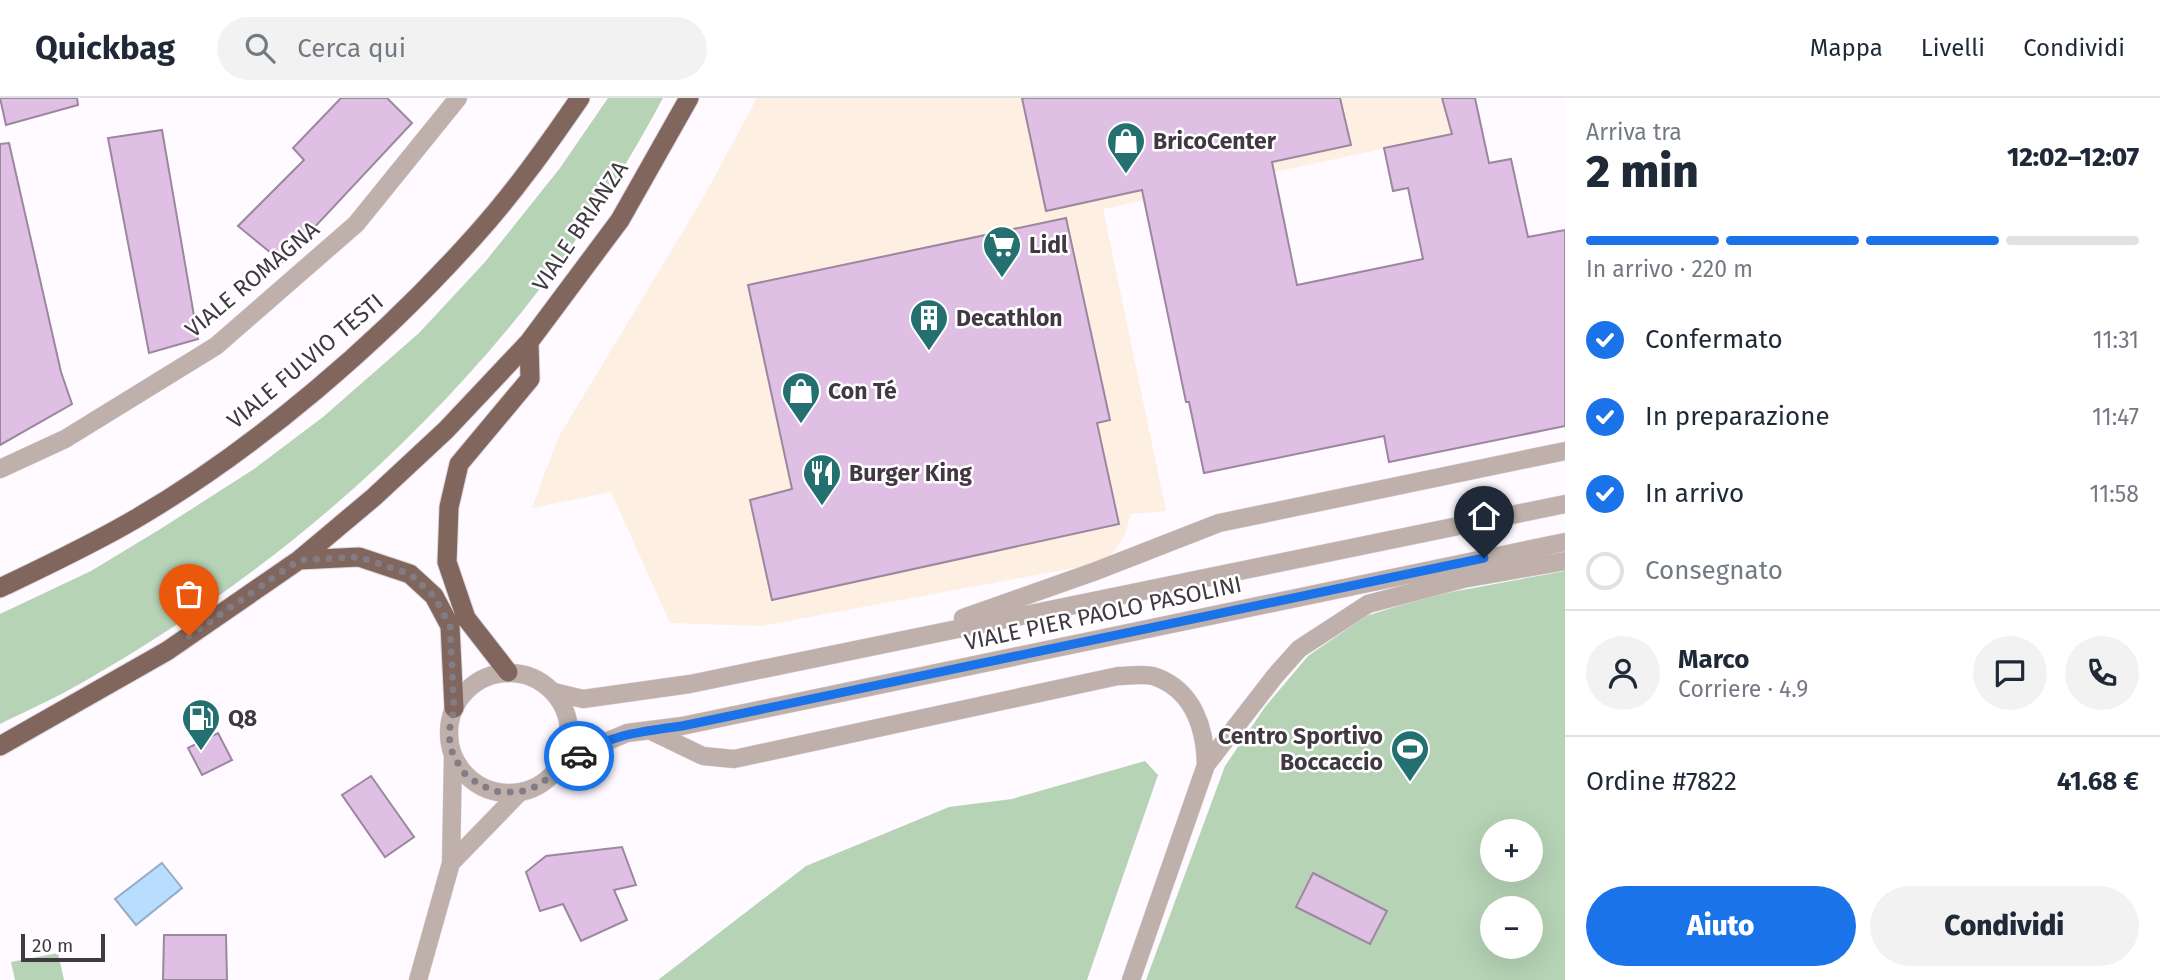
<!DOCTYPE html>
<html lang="it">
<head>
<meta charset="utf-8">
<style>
  body { margin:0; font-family:"Fira Sans",sans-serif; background:#f2f2f3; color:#1f2937; height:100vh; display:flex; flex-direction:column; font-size:26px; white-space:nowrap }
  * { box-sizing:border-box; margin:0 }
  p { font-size:23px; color:#747a83 }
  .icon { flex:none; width:38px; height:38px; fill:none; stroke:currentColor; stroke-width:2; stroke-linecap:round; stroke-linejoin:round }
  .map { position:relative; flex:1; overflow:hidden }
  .side { display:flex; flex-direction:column; background:#fff; width:595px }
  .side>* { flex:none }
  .tools { position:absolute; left:1480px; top:721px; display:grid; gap:14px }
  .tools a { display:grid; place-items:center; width:63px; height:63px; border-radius:50%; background:#fff; box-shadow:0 7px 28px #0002; font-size:35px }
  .scale { position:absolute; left:21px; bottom:18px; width:84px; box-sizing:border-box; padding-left:7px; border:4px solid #413842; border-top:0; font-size:19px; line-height:24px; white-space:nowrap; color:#413842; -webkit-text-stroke:5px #fff; paint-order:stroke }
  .pin { position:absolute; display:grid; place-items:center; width:60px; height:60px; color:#fff; margin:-72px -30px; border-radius:50% 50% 50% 0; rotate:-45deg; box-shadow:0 0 7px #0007 }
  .pin .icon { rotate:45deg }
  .courier { position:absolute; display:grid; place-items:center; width:70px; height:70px; margin:-35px; border:5px solid #1a73e8; border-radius:50%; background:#fff; color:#222; box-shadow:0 2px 9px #0007 }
  .summary em { font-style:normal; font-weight:800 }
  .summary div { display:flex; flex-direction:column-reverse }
  .summary { display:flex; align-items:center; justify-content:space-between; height:119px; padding:0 21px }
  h1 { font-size:46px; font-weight:800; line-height:52px }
  .bar { display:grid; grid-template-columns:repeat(4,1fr); gap:10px 7px; align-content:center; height:84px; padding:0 21px }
  .bar i { height:9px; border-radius:5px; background:#e0e1e3 }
  .bar .active { background:#1a73e8 }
  .bar p { grid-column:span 4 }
  .line { display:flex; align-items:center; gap:18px; padding:0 21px; border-top:2px solid #e0e1e3 }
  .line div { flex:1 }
  .round { display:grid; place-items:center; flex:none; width:74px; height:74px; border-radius:37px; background:#f2f2f3 }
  ol { padding:0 21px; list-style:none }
  li { display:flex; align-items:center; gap:21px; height:77px }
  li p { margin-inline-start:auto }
  li .icon { padding:7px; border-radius:50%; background:#1a73e8; color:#fff; stroke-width:4 }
  li:last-child { color:#747a83 }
  li i { width:38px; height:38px; border:4px solid #e0e1e3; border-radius:50% }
  .button { display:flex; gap:14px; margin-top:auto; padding:14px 21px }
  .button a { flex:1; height:80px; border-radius:42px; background:#1a73e8; color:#fff; font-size:28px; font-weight:800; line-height:80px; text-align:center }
  .button a+a { background:#f2f2f3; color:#1f2937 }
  header { display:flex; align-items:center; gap:42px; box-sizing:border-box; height:98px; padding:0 35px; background:#fff; border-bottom:2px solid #e0e1e3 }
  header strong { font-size:33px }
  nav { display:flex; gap:38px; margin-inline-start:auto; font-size:24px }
  .search { width:490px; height:63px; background:#f2f2f3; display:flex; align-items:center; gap:18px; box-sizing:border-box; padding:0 24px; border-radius:38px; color:#747a83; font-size:26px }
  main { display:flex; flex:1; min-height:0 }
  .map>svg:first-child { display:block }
  .commercial { fill:#fdefe1 }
  .green { fill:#b6d3b5; fill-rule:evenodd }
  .water { fill:#b9ddff; stroke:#95acc6; stroke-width:2 }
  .building { fill:#dfbfe4; stroke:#9b879e; stroke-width:2 }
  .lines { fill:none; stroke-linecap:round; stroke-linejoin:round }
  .minor-casing { stroke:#dcd7dd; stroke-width:19 }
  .tertiary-casing { stroke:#dcd7dd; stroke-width:19 }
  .trunk-casing { stroke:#dcd7dd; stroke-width:21 }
  .minor { stroke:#bfb0ab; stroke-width:18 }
  .tertiary { stroke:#bfb0ab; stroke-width:18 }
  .trunk { stroke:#80665d; stroke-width:19 }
  .done { stroke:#837c84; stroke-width:7; stroke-dasharray:0 12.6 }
  .route { stroke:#1a73e8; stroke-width:9 }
  .labels { text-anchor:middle; stroke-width:5; stroke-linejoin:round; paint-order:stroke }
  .poi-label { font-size:23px; font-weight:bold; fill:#413842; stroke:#fff; text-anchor:start }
  .street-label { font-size:23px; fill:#413842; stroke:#fff }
</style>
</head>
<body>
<header>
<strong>Quickbag</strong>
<div class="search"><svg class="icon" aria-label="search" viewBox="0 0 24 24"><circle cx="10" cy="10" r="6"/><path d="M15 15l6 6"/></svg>Cerca qui</div>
<nav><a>Mappa</a><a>Livelli</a><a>Condividi</a></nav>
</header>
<main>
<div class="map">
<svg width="1565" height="882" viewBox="0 0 1565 882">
  <rect width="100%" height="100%" fill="#fefaff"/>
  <path class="commercial" d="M757 0H1443L1452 36 1103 111 1166 413 1131 416 1124 439 1106 464 761 528 670 525 611 394 532 410 558 340 703 100Z"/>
  <path class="green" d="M608 0H663C533 245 326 446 85 583 58 599 28 612 0 626V516L91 473 162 430 254 371 323 319 419 235 485 164 560 70Z
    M1565 473V882H1146L1225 668 1265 609 1308 558 1366 518 1430 498ZM1493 733H1531V772H1493ZM1493 810H1531V849H1493Z
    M1145 663 1158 677 1087 882H658L806 768 949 709 1012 701Z
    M58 855 64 882H15L11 864Z"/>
  <path class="water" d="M162 765 182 790 136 827 115 801Z"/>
  <path class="building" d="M0 0H77L78 7 6 27Z
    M341 0H387L412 25 282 164 238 128 304 62 293 50Z
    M1022 0H1340L1351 47 1272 64 1297 187 1423 161 1408 90 1393 93 1384 50 1452 36 1442 0H1475L1489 65 1511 61 1528 139 1565 132V328L1389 364 1384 338 1204 375 1189 304H1186L1142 92 1046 113Z
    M162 32 198 241 149 255 108 40Z
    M9 45 61 274 72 306 0 347V46Z
    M1066 120 1110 322 1097 325 1119 426 772 502 750 402 792 391 748 187Z
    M218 635 232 662 202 677 188 650Z
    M371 678 414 739 385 759 342 697Z
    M622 749 636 787 614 792 627 822 581 843 563 806 540 813 526 774 546 758Z
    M1313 775 1387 813 1370 846 1296 809Z
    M164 837H226L227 882H163Z"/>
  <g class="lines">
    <defs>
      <path id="minor" d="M0 371 65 341 216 248 356 126 458 0
        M963 520 1096 473 1219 425 1565 353
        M554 594 583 601 690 586 1565 406
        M651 633 703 658 734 661 1118 578C1129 578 1146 575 1156 579 1194 593 1205 631 1206 667
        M553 677 591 650 627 635 682 628 1565 444
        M1131 882 1206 667 1275 578 1299 551 1368 506 1463 481 1565 463"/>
      <path id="tertiary" d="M449 635a60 60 0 1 1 120 0a60 60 0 1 1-120 0Z
        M451 765 520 694
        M418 882 451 765 453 657"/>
      <path id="trunk" d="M299 462 359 459 410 476 434 498 450 528 454 610
        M0 490C46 468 93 446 137 420 258 349 381 243 474 139 513 96 547 48 580 0
        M508 574 466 520 447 464 449 409 459 366 530 281 529 244
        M0 648 167 553 299 462 374 399 446 332 529 244 620 122 689 0"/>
    </defs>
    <use href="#minor" class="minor-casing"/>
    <use href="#tertiary" class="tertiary-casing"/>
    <use href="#trunk" class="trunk-casing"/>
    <use href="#minor" class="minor"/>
    <use href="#tertiary" class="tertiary"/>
    <use href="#trunk" class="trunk"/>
  </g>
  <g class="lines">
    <path class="done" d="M189 538 299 462 359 459 410 476 434 498 450 528 454 611 449 634 450 645 453 657 464 675 480 687 499 694H520L537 688 579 658"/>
    <path class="route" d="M579 658C610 636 645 633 682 628L1484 460"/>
  </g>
  <defs>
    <symbol id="shop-pin" viewBox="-11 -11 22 30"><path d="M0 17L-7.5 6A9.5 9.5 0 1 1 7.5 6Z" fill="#247070" stroke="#fff"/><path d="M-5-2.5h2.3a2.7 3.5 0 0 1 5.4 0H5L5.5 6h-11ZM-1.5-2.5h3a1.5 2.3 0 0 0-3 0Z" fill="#fff"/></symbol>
    <symbol id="supermarket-pin" viewBox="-11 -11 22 30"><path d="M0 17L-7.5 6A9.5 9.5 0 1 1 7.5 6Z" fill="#247070" stroke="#fff"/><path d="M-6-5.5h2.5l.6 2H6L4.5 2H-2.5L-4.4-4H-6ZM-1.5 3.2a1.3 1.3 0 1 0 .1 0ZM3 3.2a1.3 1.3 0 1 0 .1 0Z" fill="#fff"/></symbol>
    <symbol id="building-pin" viewBox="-11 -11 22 30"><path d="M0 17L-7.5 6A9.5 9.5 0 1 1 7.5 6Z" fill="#247070" stroke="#fff"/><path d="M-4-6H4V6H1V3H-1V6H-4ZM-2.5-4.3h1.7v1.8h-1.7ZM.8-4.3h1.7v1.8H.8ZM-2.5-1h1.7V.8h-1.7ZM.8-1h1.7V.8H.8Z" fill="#fff"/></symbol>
    <symbol id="restaurant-pin" viewBox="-11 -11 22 30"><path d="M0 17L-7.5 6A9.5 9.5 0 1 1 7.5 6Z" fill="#247070" stroke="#fff"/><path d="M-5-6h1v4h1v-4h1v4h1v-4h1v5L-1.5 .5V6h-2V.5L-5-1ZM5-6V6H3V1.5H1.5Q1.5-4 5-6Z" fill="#fff"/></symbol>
    <symbol id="fuel-pin" viewBox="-11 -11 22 30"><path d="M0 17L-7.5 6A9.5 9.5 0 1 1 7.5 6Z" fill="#247070" stroke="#fff"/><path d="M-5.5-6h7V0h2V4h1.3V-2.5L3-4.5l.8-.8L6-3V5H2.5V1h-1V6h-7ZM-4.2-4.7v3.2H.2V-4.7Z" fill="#fff"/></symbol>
    <symbol id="stadium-pin" viewBox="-11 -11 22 30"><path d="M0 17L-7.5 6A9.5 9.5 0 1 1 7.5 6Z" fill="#247070" stroke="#fff"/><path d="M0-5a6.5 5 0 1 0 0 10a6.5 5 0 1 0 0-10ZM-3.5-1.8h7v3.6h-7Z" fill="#fff"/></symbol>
  </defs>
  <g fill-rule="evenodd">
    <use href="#shop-pin" x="1104" y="21" width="44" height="60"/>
    <use href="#supermarket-pin" x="980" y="125" width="44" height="60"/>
    <use href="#building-pin" x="907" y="198" width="44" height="60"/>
    <use href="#shop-pin" x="779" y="271" width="44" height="60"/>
    <use href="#restaurant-pin" x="800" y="353" width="44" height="60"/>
    <use href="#fuel-pin" x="179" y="598" width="44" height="60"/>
    <use href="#stadium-pin" x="1388" y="629" width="44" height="60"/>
  </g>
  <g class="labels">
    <g class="poi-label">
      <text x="1153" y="51">BricoCenter</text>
      <text x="1029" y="155">Lidl</text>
      <text x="956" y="228">Decathlon</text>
      <text x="828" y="301">Con Té</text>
      <text x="849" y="383">Burger King</text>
      <text x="228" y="628">Q8</text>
      <text x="1383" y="646" text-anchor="end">Centro Sportivo<tspan x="1383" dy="26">Boccaccio</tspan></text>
    </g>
    <g class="street-label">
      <text transform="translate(580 128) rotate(-56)" y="8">VIALE BRIANZA</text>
      <text transform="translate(252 181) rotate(-40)" y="8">VIALE ROMAGNA</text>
      <text transform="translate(305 263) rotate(-40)" y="8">VIALE FULVIO TESTI</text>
      <text transform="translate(1103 515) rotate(-12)" y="8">VIALE PIER PAOLO PASOLINI</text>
    </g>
  </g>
</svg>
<div class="tools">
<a>+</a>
<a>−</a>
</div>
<div class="scale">20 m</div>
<div class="pin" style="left:189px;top:538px;background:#ea580c"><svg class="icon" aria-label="bag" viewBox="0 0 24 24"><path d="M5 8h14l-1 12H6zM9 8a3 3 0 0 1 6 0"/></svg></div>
<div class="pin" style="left:1484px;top:460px;background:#1f2937"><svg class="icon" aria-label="home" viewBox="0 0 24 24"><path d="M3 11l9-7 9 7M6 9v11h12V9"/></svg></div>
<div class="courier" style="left:579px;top:658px"><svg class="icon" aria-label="car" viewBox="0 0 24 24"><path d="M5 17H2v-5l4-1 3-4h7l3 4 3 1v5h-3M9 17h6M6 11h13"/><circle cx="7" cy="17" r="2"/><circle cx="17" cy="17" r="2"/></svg></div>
</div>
<section class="side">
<div class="summary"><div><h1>2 min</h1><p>Arriva tra</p></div><em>12:02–12:07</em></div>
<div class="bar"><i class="active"></i><i class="active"></i><i class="active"></i><i></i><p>In arrivo · 220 m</p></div>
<ol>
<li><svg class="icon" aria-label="check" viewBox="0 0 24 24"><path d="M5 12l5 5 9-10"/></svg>Confermato<p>11:31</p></li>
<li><svg class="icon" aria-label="check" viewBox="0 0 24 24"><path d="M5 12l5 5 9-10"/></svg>In preparazione<p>11:47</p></li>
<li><svg class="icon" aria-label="check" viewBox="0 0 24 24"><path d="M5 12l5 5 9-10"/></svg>In arrivo<p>11:58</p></li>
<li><i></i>Consegnato</li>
</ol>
<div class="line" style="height:126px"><a class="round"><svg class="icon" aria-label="person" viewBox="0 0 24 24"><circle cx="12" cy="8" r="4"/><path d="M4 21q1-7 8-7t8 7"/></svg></a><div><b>Marco</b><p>Corriere · 4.9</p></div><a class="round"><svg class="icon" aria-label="chat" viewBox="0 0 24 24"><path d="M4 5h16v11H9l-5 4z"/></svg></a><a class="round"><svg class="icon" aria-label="phone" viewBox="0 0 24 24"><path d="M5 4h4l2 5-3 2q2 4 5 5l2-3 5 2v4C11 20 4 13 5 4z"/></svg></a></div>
<div class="line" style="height:91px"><div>Ordine #7822</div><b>41.68 €</b></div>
<div class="button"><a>Aiuto</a><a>Condividi</a></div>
</section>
</main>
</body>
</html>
